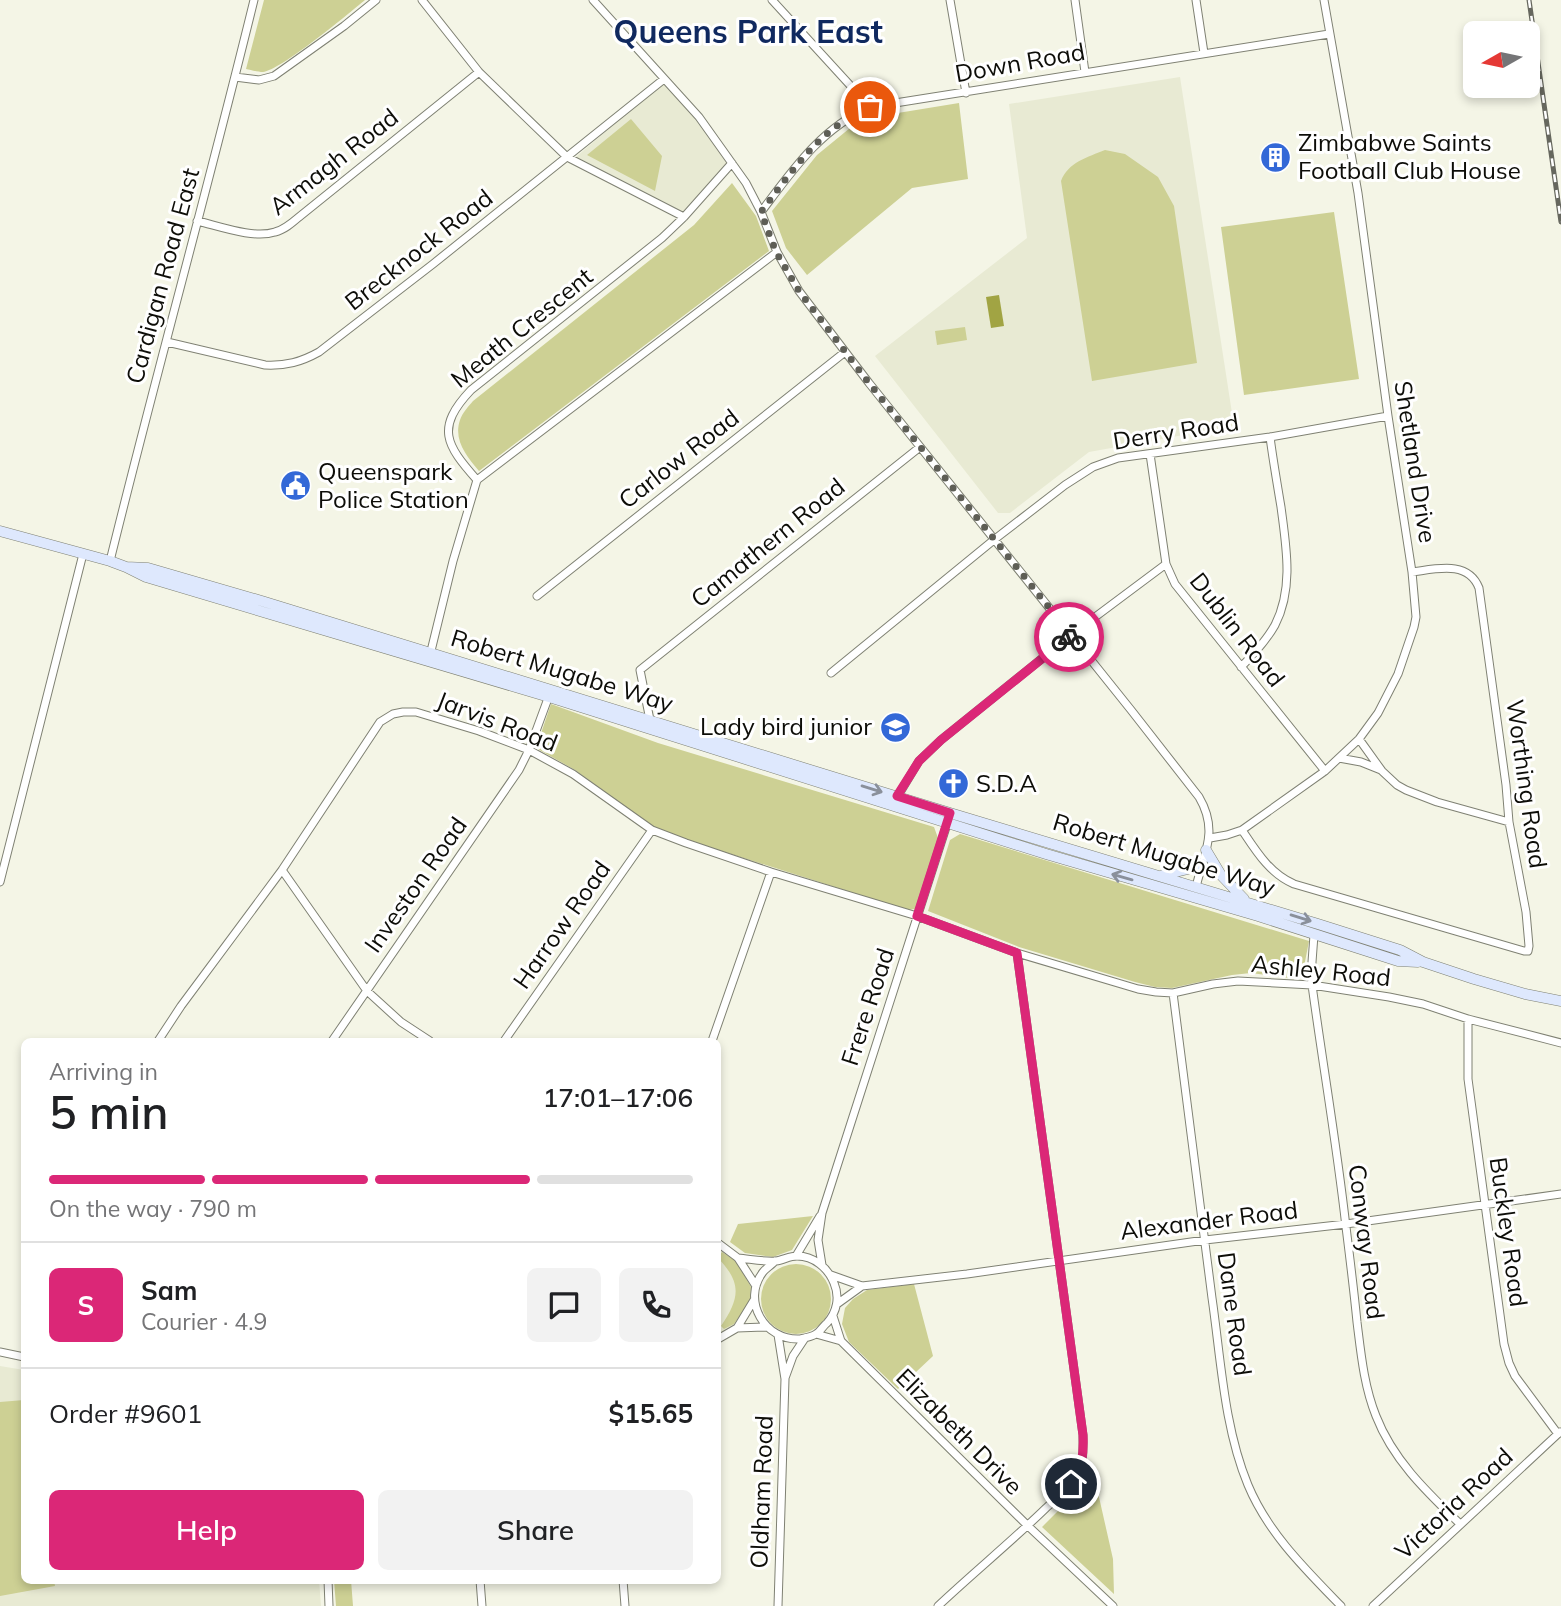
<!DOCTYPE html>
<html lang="en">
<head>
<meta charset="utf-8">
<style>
  body { margin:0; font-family:Mulish,sans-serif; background:#f2f2f2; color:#202124; height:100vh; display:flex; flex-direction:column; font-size:26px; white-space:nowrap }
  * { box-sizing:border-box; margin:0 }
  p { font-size:23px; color:#757577 }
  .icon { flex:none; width:38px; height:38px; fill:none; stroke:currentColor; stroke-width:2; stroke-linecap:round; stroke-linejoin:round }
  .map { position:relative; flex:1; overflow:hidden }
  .drawer { position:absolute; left:21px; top:1038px; width:700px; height:546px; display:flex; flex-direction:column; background:#fff; border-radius:10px; box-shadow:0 4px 10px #0003 }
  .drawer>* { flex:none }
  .needle { width:46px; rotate:261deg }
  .fabs { position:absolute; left:1463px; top:21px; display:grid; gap:14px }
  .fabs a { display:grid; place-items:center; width:77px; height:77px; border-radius:10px; background:#fff; box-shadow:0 4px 10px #0003; font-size:35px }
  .pin { position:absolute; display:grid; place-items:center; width:60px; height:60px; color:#fff; margin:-30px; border:4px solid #fff; border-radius:50%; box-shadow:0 2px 7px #0007 }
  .courier { position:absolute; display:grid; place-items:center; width:70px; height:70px; margin:-35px; border:5px solid #db2777; border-radius:50%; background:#fff; color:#222; box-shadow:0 2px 9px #0007 }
  .head em { font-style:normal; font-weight:600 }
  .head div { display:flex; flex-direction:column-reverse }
  .head { display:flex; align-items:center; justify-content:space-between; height:119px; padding:0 28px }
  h1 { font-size:46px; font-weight:600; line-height:52px }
  .bar { display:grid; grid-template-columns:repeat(4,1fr); gap:10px 7px; align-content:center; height:84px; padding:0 28px }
  .bar i { height:9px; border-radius:5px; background:#e0e0e0 }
  .bar .current { background:#db2777 }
  .bar p { grid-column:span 4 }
  .line { display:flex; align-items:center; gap:18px; padding:0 28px; border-top:2px solid #e0e0e0 }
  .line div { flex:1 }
  .round { display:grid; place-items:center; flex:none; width:74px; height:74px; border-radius:10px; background:#f2f2f2 }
  .action { display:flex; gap:14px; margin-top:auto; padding:14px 28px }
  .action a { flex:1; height:80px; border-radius:10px; background:#db2777; color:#fff; font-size:28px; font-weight:600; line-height:80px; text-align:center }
  .action a+a { background:#f2f2f2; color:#202124 }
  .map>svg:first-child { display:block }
  .built { fill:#e8ead3 }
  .green { fill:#cdd094 }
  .water { fill:#a1a443 }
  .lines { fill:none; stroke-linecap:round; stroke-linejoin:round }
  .street-casing { stroke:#7f8173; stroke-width:9 }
  .secondary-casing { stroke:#7f8173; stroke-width:11 }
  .street { stroke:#fff; stroke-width:7 }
  .secondary { stroke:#dee8fd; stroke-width:10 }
  .rail-casing { stroke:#66675e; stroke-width:5 }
  .rail { stroke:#fff; stroke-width:2.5; stroke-dasharray:8; stroke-linecap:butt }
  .oneway { stroke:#8a909b }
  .done { stroke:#5e5e56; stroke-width:7; stroke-dasharray:0 12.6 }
  .route { stroke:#db2777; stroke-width:9 }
  .labels { text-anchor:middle; stroke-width:6; stroke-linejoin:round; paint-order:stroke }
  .street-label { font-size:24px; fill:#0d0d08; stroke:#fff }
  .poi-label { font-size:24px; fill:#0d0d08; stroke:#fff; text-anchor:start }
  .district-label { font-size:32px; font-weight:bold; fill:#10295f; stroke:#fff }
</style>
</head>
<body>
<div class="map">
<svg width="1561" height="1606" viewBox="0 0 1561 1606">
  <rect width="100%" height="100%" fill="#f4f5e6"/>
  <path class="built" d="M1180 77 1234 426 1089 452 1010 513H998L875 356 1027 238 1009 104Z
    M664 81 698 118 731 163 684 214 576 157Z
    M718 1245 737 1258 754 1287 752 1299 735 1327 718 1336Z
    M0 1366 24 1370V1580H319L321 1606H0Z"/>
  <path class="green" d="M264 0H365C348 14 281 70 263 72 258 72 251 70 246 69Z
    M959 103 968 179 912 188 807 275 786 248 772 211 817 155 861 119Z
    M631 119 662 156 655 191 587 155Z
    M1105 150 1125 154 1158 177 1174 206 1197 363 1092 381 1061 181C1068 162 1088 157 1105 150Z
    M732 183 756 216 769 251 479 471C467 457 453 440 460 420 462 413 469 406 473 401L694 225Z
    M1334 212 1359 379 1244 395 1221 227Z
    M965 327 967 340 937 345 935 331Z
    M551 704 658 743 934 827 938 838 915 909 907 910 687 840 653 827 575 770 536 748Z
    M960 834 1309 941 1303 972 1297 979 1251 973 1232 975 1172 988 1155 987 1135 982 1019 947 928 911 950 840Z
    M813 1216 792 1250 773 1257 745 1253 730 1242 738 1224Z
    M722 1252 736 1261 751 1287 750 1301 734 1324 724 1329 721 1326C740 1298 742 1283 718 1258Z
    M761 1299a35 35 0 1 1 70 0a35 35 0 1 1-70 0Z
    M914 1284 933 1356 898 1389 849 1342 842 1324 845 1308 853 1299 867 1290Z
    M24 1400V1580H54L55 1586 0 1596V1402Z
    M1094 1475 1113 1559 1114 1594 1042 1527Z
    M334 1580H351L353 1606H336Z"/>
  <path class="water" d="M999 295 1004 326 991 328 986 297Z"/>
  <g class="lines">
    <defs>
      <path id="street" d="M422 0 479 72 567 157 684 217
        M593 0 699 117 746 183 761 212 777 252 799 291 869 383 1131 710 1199 797C1219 831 1204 853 1196 887
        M772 0 870 107
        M950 0 966 93
        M1075 0 1085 72
        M1196 0 1204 53
        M235 77 259 80 274 76 344 26 376 0
        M732 163 684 217 662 238 471 390C435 428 446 445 477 480L777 252
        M761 212C792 171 821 128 870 107L1329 34
        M197 221C219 226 253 239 275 232 284 230 292 223 299 217L479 72
        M167 342 265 365C286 366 301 362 319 352L433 264 664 79
        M1150 454 1166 564 1175 584 1325 771
        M110 561C156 374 208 188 254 0
        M537 596 845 352
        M430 655 453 561 477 480
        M1241 667C1254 654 1266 641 1275 625 1294 588 1286 546 1281 507 1277 483 1273 460 1270 437
        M831 673 995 539 1065 485 1093 467 1118 458 1270 437 1388 416
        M650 720 640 670 920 447
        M1359 739 1382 771 1397 785 1406 790 1437 802 1509 822
        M1339 758 1361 762 1381 770
        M896 799 919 761 941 740 1071 635 1166 564
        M1242 830C1256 851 1270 874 1294 884L1524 951H1528L1529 946 1526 912 1509 822 1506 785 1479 588C1468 560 1436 569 1412 572
        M1210 838 1227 835 1242 830 1325 771 1359 739 1378 713 1398 674 1414 627 1416 617 1412 572 1388 416 1358 193 1324 0
        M282 870 367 991 401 1022 430 1041
        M0 882 83 554
        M1314 935 1312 962V985C1323 1066 1337 1146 1346 1227 1350 1259 1354 1291 1357 1322 1361 1354 1364 1386 1376 1416 1393 1460 1427 1492 1460 1524
        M1173 993C1186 1095 1199 1196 1212 1298 1221 1360 1224 1427 1248 1485 1268 1533 1305 1569 1341 1606
        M1468 1019V1079L1504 1344 1509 1363 1515 1376 1558 1434
        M158 1041 181 1006 282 870 380 722 393 714 403 712H416L479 731 529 750 573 774 652 830 686 843 771 872 917 916 1017 953 1138 989 1156 992 1173 993 1213 984 1238 981 1312 985 1389 997 1423 1004 1468 1019 1561 1043
        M332 1041 519 770 529 750 550 693
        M504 1041 652 830
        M712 1041 771 872
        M718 1243 738 1258 756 1286
        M796 1256 820 1216
        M738 1258C750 1259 764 1262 776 1261 783 1260 790 1256 797 1256 814 1256 828 1268 834 1283 840 1297 837 1312 827 1323 823 1326 820 1332 816 1334 811 1337 805 1338 800 1339 765 1341 741 1301 763 1272 766 1268 772 1265 775 1261
        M822 1265 818 1240 822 1213 948 821
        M831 1275 862 1286 967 1274 1205 1240 1346 1224 1561 1194
        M837 1304 862 1286
        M833 1316 841 1341
        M737 1328 754 1300
        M816 1334 841 1341 1028 1526 1113 1606
        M718 1339 737 1328 767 1327
        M0 1352 24 1357
        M785 1378 793 1356 805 1338
        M328 1580 329 1606
        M480 1580 482 1606
        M623 1580 625 1606
        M778 1606 785 1379 778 1335
        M938 1606C973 1573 1011 1542 1046 1508 1056 1499 1069 1489 1076 1477 1084 1464 1083 1450 1083 1435L1017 953
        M1373 1606 1560 1432"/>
      <path id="secondary" d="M0 531 110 561 126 567 146 577 549 697 1046 854 1258 916 1398 961 1418 962
        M126 567 148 568 265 602 950 813 1318 924 1400 950 1423 962 1474 979 1525 994 1561 1001
        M1206 850 1221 875 1244 899
        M1163 875 1188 869 1202 864"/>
    </defs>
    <use href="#street" class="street-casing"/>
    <use href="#secondary" class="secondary-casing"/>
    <use href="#street" class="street"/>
    <use href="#secondary" class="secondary"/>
    <defs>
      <path id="rail" d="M1529 0 1561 222"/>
    </defs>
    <use href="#rail" class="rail-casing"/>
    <use href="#rail" class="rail"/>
  </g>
  <defs><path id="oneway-shaft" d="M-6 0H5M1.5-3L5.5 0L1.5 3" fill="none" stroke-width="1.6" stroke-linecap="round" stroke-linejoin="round" transform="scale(1.75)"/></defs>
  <g class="oneway">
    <use href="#oneway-shaft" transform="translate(872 789) rotate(17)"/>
    <use href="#oneway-shaft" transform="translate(1122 877) rotate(-164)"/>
    <use href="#oneway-shaft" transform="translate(1301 918) rotate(17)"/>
  </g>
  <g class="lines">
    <path class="done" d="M870 107C821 127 792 171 761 212L776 252 799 291 869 383 1071 635 1069 637"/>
    <path class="route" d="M1069 637 941 740 919 761 897 796 950 813 917 916 1017 953 1083 1435C1084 1454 1082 1469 1071 1484"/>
  </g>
  <defs>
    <symbol id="building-disc" viewBox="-11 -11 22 22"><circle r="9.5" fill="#3368d7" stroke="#fff"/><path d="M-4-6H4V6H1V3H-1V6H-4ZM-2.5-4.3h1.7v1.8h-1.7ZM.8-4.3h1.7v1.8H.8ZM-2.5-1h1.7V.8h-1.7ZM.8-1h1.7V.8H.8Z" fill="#fff"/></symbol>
    <symbol id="civic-disc" viewBox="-11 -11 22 22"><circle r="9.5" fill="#3368d7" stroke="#fff"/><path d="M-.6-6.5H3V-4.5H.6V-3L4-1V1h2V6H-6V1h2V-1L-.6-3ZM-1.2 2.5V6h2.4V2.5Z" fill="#fff"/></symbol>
    <symbol id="school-disc" viewBox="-11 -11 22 22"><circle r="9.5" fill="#3368d7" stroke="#fff"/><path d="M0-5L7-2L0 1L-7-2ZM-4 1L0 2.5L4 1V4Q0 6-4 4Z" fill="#fff"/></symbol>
    <symbol id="church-disc" viewBox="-11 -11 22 22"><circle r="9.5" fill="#3368d7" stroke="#fff"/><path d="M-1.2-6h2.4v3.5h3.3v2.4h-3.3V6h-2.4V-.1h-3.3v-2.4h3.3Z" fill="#fff"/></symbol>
  </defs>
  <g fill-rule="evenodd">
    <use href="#building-disc" x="1258" y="140" width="35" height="35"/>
    <use href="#civic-disc" x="278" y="468" width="35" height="35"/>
    <use href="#school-disc" x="878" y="710" width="35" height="35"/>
    <use href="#church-disc" x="936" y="766" width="35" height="35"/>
  </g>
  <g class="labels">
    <g class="street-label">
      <text transform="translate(1020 63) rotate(-10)" y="8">Down Road</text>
      <text transform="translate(334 162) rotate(-38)" y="8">Armagh Road</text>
      <text transform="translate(419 250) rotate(-38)" y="8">Brecknock Road</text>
      <text transform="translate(163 276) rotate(-75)" y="8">Cardigan Road East</text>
      <text transform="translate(522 328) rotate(-39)" y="8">Meath Crescent</text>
      <text transform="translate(1176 432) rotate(-9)" y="8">Derry Road</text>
      <text transform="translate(679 459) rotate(-38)" y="8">Carlow Road</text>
      <text transform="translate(1415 462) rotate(81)" y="8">Shetland Drive</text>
      <text transform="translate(768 543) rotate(-39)" y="8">Camathern Road</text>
      <text transform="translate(1237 630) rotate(52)" y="8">Dublin Road</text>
      <text transform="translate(562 671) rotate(17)" y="8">Robert Mugabe Way</text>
      <text transform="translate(497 722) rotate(21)" y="8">Jarvis Road</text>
      <text transform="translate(1526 784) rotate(82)" y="8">Worthing Road</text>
      <text transform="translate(1164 855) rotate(17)" y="8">Robert Mugabe Way</text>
      <text transform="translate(416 885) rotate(-55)" y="8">Investon Road</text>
      <text transform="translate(562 925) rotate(-55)" y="8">Harrow Road</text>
      <text transform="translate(1321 971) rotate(6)" y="8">Ashley Road</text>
      <text transform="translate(868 1007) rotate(-72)" y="8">Frere Road</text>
      <text transform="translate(1209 1221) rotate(-7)" y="8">Alexander Road</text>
      <text transform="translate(1508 1232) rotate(82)" y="8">Buckley Road</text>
      <text transform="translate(1366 1242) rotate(83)" y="8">Conway Road</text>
      <text transform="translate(1234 1314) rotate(82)" y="8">Dane Road</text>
      <text transform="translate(959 1432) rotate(45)" y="8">Elizabeth Drive</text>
      <text transform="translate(762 1492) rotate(-88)" y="8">Oldham Road</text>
      <text transform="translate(1454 1504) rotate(-43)" y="8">Victoria Road</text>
    </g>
    <g class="poi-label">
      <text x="1298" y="151">Zimbabwe Saints<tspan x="1298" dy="28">Football Club House</tspan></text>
      <text x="318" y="480">Queenspark<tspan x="318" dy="28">Police Station</tspan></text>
      <text x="872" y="735" text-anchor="end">Lady bird junior</text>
      <text x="976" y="792">S.D.A</text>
    </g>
    <g class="district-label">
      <text x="748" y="43">Queens Park East</text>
    </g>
  </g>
</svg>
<div class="fabs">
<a><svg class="needle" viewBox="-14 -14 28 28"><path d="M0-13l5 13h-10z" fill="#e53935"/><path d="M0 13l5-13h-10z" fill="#757577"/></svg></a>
</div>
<div class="pin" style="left:870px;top:107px;background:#ea580c"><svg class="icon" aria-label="bag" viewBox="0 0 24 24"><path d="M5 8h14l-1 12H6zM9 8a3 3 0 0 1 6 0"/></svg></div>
<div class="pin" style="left:1071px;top:1484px;background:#1f2937"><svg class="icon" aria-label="home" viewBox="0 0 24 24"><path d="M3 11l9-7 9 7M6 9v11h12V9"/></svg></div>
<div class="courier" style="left:1069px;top:637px"><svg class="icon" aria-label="bike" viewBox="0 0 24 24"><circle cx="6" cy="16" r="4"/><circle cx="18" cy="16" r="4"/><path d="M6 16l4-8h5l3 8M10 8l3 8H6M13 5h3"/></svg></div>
<section class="drawer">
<div class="head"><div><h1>5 min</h1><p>Arriving in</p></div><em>17:01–17:06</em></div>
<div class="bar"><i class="current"></i><i class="current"></i><i class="current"></i><i></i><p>On the way · 790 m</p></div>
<div class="line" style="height:126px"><b class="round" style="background:#db2777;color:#fff">S</b><div><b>Sam</b><p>Courier · 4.9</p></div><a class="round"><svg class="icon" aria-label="chat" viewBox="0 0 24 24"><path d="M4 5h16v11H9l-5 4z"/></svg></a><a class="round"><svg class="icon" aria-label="phone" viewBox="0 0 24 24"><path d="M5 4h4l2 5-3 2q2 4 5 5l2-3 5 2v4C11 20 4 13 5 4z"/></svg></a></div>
<div class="line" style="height:91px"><div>Order #9601</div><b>$15.65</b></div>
<div class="action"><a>Help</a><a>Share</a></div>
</section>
</div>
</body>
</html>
